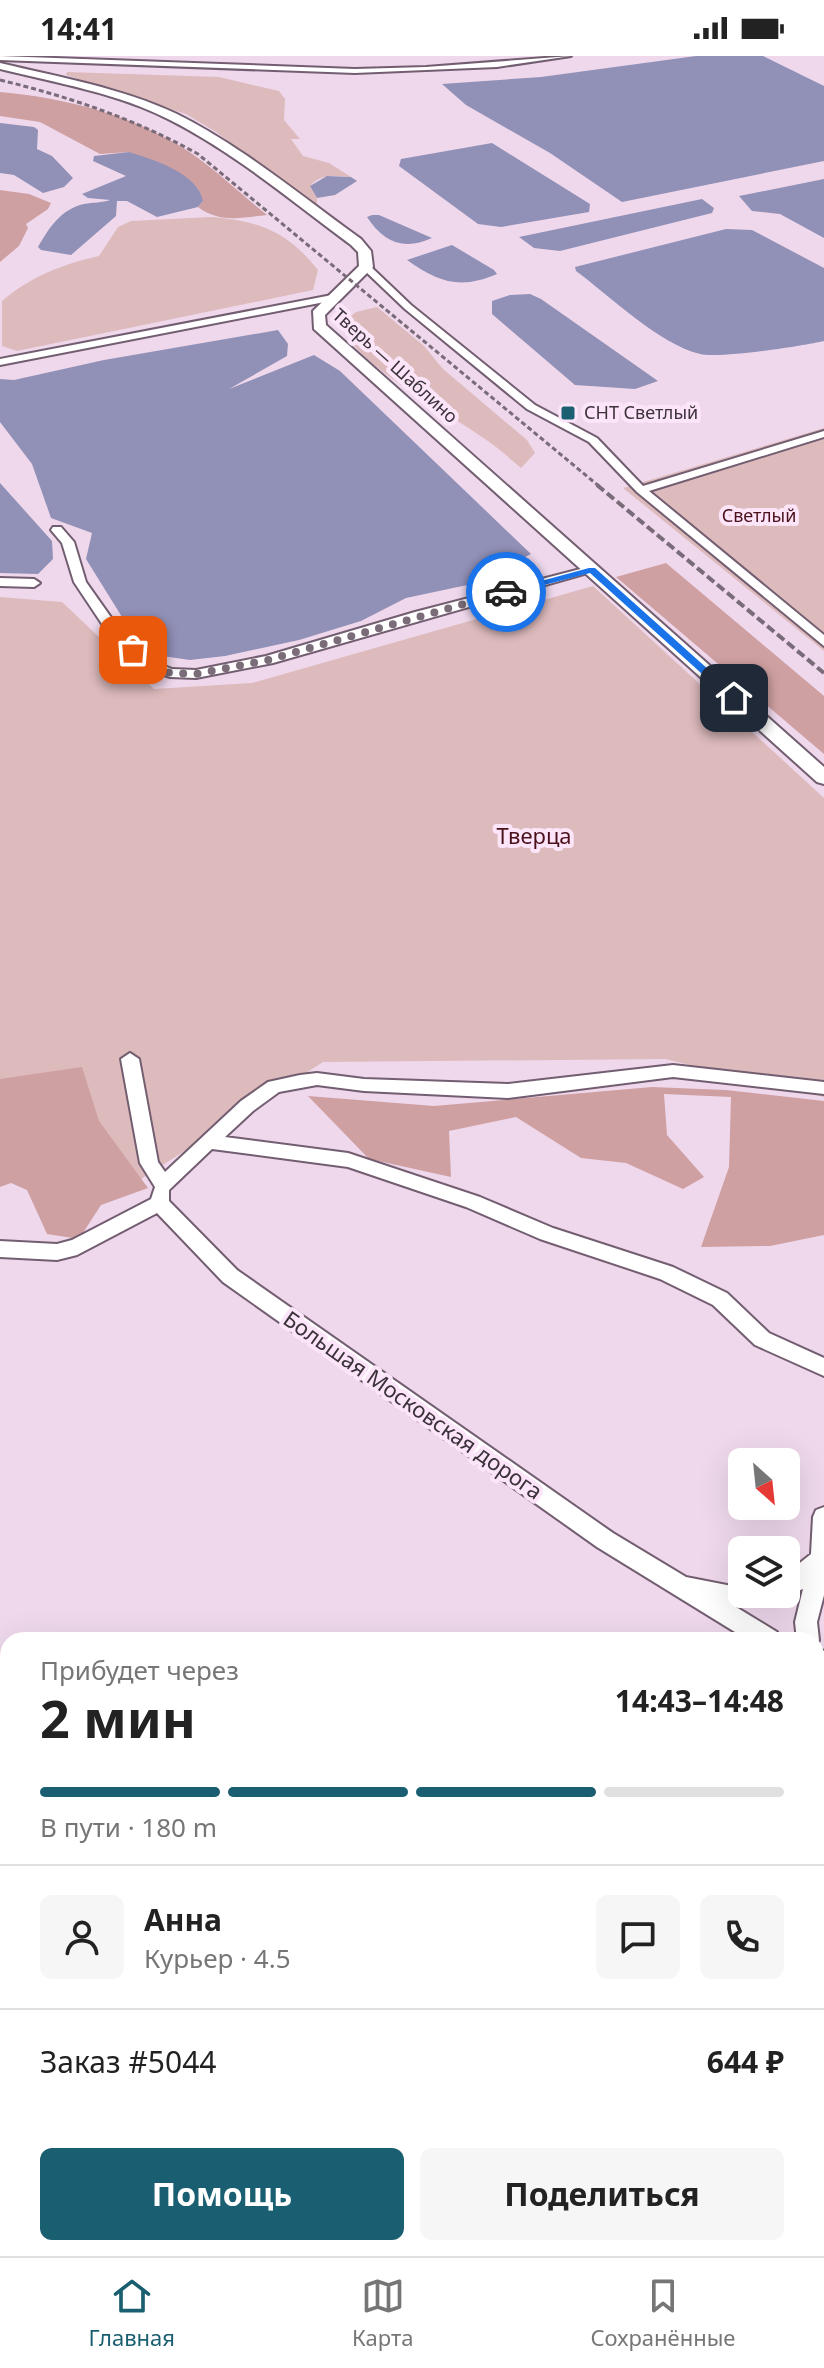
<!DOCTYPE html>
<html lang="ru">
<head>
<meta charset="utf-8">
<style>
  body { margin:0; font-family:"Noto Sans",sans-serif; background:#f6f6f6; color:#222; height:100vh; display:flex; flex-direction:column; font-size:30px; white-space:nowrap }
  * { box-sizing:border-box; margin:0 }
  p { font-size:26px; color:#767676 }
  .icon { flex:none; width:44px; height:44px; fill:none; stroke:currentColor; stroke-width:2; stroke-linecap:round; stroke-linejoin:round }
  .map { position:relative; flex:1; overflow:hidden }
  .drawer { position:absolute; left:0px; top:1576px; width:824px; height:624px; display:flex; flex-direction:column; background:#fff; border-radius:24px 24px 0 0; box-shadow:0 8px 32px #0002 }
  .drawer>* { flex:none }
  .needle { width:52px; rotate:153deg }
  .fabs { position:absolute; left:728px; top:1392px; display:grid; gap:16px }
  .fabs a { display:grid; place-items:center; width:72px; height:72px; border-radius:12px; background:#fff; box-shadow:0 8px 32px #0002; font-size:40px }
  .pin { position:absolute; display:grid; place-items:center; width:68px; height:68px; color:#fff; margin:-34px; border-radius:16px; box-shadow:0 4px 12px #0006 }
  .courier { position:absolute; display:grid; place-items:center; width:80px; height:80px; margin:-40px; border:6px solid #1a73e8; border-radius:50%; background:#fff; color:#222; box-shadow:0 2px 10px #0007 }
  .headline em { font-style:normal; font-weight:700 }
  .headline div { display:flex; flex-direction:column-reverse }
  .headline { display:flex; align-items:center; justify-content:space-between; height:136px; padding:0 40px }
  h1 { font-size:52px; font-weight:700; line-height:60px }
  .bar { display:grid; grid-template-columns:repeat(4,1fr); gap:12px 8px; align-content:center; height:96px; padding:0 40px }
  .bar i { height:10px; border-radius:6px; background:#e0e0e0 }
  .bar .on { background:#1a5f71 }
  .bar p { grid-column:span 4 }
  .line { display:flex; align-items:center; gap:20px; padding:0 40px; border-top:2px solid #e0e0e0 }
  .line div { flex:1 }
  .round { display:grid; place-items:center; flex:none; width:84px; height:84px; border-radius:12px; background:#f6f6f6 }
  .action { display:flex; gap:16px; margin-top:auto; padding:16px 40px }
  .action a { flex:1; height:92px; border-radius:12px; background:#1a5f71; color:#fff; font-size:32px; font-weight:700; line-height:92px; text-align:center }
  .action a+a { background:#f6f6f6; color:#222 }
  .status { display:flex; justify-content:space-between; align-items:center; height:56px; padding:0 40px; background:#fff; direction:ltr }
  .status svg { height:22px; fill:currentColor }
  .dock { display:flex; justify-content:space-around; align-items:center; height:112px; border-top:2px solid #e0e0e0; background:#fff; font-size:22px; color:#767676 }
  .dock a { display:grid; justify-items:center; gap:4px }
  .dock .on { color:#1a5f71 }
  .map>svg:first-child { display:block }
  .green { fill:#ddbabc }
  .forest { fill:#cfa0a2 }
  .water { fill:#9190b7 }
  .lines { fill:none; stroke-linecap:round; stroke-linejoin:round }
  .street-casing { stroke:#725e70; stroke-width:4 }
  .secondary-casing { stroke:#725e70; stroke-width:4 }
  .street { fill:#fff; fill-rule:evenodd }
  .secondary { fill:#fff; fill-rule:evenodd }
  .rail-far1 { stroke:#796b77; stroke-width:3; stroke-dasharray:5 3; stroke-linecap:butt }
  .rail { stroke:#796b77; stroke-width:4; stroke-dasharray:9 4; stroke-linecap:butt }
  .route { fill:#1a73e8 }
  .done { stroke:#7a6c78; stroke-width:8; stroke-dasharray:0 14.4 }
  .poi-dot { fill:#1a5f71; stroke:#fce5f9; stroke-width:3 }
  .labels { text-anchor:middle; stroke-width:8; stroke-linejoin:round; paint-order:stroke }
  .far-street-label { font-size:18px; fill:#3b323a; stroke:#fce5f9 }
  .far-poi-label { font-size:18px; fill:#3b323a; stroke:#fce5f9; text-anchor:start }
  .far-park-label { font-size:18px; fill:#4b111b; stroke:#fce5f9 }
  .park-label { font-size:22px; fill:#4b111b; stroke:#fce5f9 }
  .street-label { font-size:22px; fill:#3b323a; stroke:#fce5f9 }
</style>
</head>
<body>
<div class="status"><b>14:41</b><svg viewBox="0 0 49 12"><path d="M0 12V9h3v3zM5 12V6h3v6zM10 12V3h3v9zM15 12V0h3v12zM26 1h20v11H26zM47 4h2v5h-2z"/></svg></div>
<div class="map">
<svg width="824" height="2200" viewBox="0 0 824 2200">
  <rect width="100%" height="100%" fill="#efd8ec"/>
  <path class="green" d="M67 16 219 21 279 35 285 43 284 64 300 83H291L303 100 329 107 351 121C335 120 321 117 310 130L317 142V150L309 148 216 76 186 58 66 19Z
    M211 161C259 165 287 175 318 214L313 234 17 295 2 290V245C30 221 63 208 99 200L118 171 131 165Z
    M377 251 424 290 443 313 527 384 535 397 521 412C508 401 496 390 482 381 454 360 342 302 343 266L356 256Z
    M824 372V595L623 432Z
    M593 530 824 742V1041L665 1003 323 1006 124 1134 0 1105V541L62 546 154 633 252 627Z"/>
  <path class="forest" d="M0 36C66 42 135 59 191 97 217 115 242 139 267 159 241 162 219 167 198 151L203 145 129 96 100 98 40 66 0 60Z
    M0 134 29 138 51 147 48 153 26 168 28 172 19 190 0 206Z
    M666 507 824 640V698L616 521Z
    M82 1011 99 1065 148 1132 101 1149 79 1183 47 1178 27 1134 11 1127 0 1131V1023Z
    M652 1031 726 1034 824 1045V1179L770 1190 701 1191 729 1111 731 1041 664 1038 667 1079 704 1121 683 1133 626 1107 581 1102 516 1061 449 1075 451 1121 369 1103 308 1040 434 1050Z
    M8 1964V2164L0 2157V1968Z
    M41 2192H477L479 2200H51Z"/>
  <path class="water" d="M696 0H763L824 30V105L622 146 550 97 466 49 442 28 541 21Z
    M0 67 34 71 38 74 37 93 52 100 73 122 64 131 43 137 14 119 0 117Z
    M492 87 590 148 589 156 501 171 478 168 399 110 401 103Z
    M129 96C152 103 198 117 203 145L198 151 157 161 127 145H117L116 160 71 199 41 194 38 191C49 172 61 153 84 148 93 146 102 147 110 144L88 142 82 138 126 120 93 105 94 100Z
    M327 120 351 121 357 125 335 139 317 142 310 130Z
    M824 123V182L780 158 752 155 739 140Z
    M702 143 714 152 712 157 560 195 534 192 519 181Z
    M372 159H379L432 182C404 195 383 186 367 161Z
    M726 173 752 174 824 212V285C802 290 719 303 700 298 659 288 611 241 576 215L575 211Z
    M452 189 494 214 497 218C460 234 438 226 407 204Z
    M530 238 541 243 658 325 635 333 575 329 492 258V245L510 239Z
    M278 274 288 288 287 300 229 333 314 299 340 315 531 498 472 528 406 542 361 565 299 584 225 600 190 604 162 600 122 561 86 503 92 477 51 462 32 408 0 366V323L14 324 104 304Z
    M0 427 52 485 53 503 38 518 0 517Z"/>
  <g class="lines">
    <defs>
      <path id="street" d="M0 0 355 13 426 11 571 0 497 11 355 17 0 4Z
        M363 209H369L411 249 535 349 597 382 643 430 824 375V381L649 435 824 579V590L637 436 589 386 527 353 405 253 363 213Z
        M332 239 335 240V244L0 309V303Z
        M53 471H61L74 486 86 526 122 577 154 606 172 613 196 614 266 600 415 556 592 510 598 514 273 607 196 622 170 621 144 612 112 583 74 526 62 487 51 474Z
        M0 522 34 523 40 527 34 531 0 530Z
        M130 997 139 1003 158 1106 165 1116 241 1045 268 1026 300 1019 317 1017 364 1023 508 1028 673 1009 824 1026V1038L673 1021 508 1042 364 1035 317 1029 279 1036 253 1055 225 1081 348 1097 480 1141 553 1172 673 1211 727 1237 769 1277 824 1302V1320L755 1289 713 1249 660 1223 540 1183 466 1151 348 1111 212 1093 169 1134V1145L237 1214 613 1477 686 1521 732 1530 742 1529V1538H768L765 1546 736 1551 777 1576 780 1584H748L597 1491 223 1226 157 1157 77 1199 57 1204 0 1201V1185L57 1188 72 1184 151 1143 155 1131 140 1107 121 1003Z
        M824 1451V1539L817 1566 819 1584 816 1592 824 1595V1627L816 1624V1584H797L795 1566 803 1533 786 1540 782 1538H786V1518L811 1498 813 1461 816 1454Z"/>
      <path id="secondary" d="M0 7C59 21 122 32 177 58 243 91 301 140 361 183L371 195 373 211 325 259 326 269 824 711V728L817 726 314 273 313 255 359 210 358 196 351 189C293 146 235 97 170 64 118 37 56 27 0 13Z"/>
    </defs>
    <use href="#street" class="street-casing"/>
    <use href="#secondary" class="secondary-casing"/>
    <use href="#street" class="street"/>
    <use href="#secondary" class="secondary"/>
    <path class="rail-far1" d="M0 24C70 41 135 63 198 98L600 431"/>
    <path class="rail" d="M597 429 824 617"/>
  </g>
  <path class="route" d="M589 512H595L738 640V644H731L590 517 506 539 501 536Z"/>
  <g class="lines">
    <path class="done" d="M133 594 149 609 170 617 196 618 268 604 506 536"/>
  </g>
  <rect class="poi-dot" x="560" y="349" width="16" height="16" rx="4"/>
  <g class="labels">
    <g class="far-street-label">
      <text transform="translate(395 310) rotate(42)" y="6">Тверь — Шаблино</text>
    </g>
    <g class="far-poi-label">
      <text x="584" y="363">СНТ Светлый</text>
    </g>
    <g class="far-park-label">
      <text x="759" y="466">Светлый</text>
    </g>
    <g class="park-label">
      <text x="534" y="788">Тверца</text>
    </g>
    <g class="street-label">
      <text transform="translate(413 1349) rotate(35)" y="8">Большая Московская дорога</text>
    </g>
  </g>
</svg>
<div class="fabs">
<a><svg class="needle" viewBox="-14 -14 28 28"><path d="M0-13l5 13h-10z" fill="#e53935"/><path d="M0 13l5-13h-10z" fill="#767676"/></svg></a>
<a><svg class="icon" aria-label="layers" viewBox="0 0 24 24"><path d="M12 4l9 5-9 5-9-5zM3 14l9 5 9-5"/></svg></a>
</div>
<div class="pin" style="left:133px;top:594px;background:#ea580c"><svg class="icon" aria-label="bag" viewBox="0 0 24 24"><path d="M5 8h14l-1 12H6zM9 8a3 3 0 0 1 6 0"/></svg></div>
<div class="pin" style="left:734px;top:642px;background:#1f2937"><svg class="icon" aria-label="home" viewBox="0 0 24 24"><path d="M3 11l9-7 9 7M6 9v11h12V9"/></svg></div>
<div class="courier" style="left:506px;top:536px"><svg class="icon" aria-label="car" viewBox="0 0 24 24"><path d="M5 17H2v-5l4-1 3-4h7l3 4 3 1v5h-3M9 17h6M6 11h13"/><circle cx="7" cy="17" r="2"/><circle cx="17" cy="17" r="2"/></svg></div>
<section class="drawer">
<div class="headline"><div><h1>2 мин</h1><p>Прибудет через</p></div><em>14:43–14:48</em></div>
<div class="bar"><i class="on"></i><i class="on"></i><i class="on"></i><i></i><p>В пути · 180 m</p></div>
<div class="line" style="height:144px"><a class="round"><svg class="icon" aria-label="person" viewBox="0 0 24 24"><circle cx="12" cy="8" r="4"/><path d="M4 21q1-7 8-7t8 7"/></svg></a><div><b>Анна</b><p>Курьер · 4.5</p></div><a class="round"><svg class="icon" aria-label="chat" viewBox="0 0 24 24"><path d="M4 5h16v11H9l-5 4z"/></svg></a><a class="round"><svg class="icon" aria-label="phone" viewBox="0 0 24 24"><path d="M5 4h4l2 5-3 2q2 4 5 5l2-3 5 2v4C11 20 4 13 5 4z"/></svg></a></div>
<div class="line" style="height:104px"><div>Заказ #5044</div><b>644 ₽</b></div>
<div class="action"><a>Помощь</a><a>Поделиться</a></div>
</section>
</div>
<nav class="dock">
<a class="on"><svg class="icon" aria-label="home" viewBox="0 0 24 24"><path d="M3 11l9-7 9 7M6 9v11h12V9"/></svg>Главная</a>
<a><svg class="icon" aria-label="map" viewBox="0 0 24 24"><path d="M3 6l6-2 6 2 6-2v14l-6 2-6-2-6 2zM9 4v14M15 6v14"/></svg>Карта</a>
<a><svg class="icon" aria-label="saved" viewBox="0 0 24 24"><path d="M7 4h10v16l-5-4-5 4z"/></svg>Сохранённые</a>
</nav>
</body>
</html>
